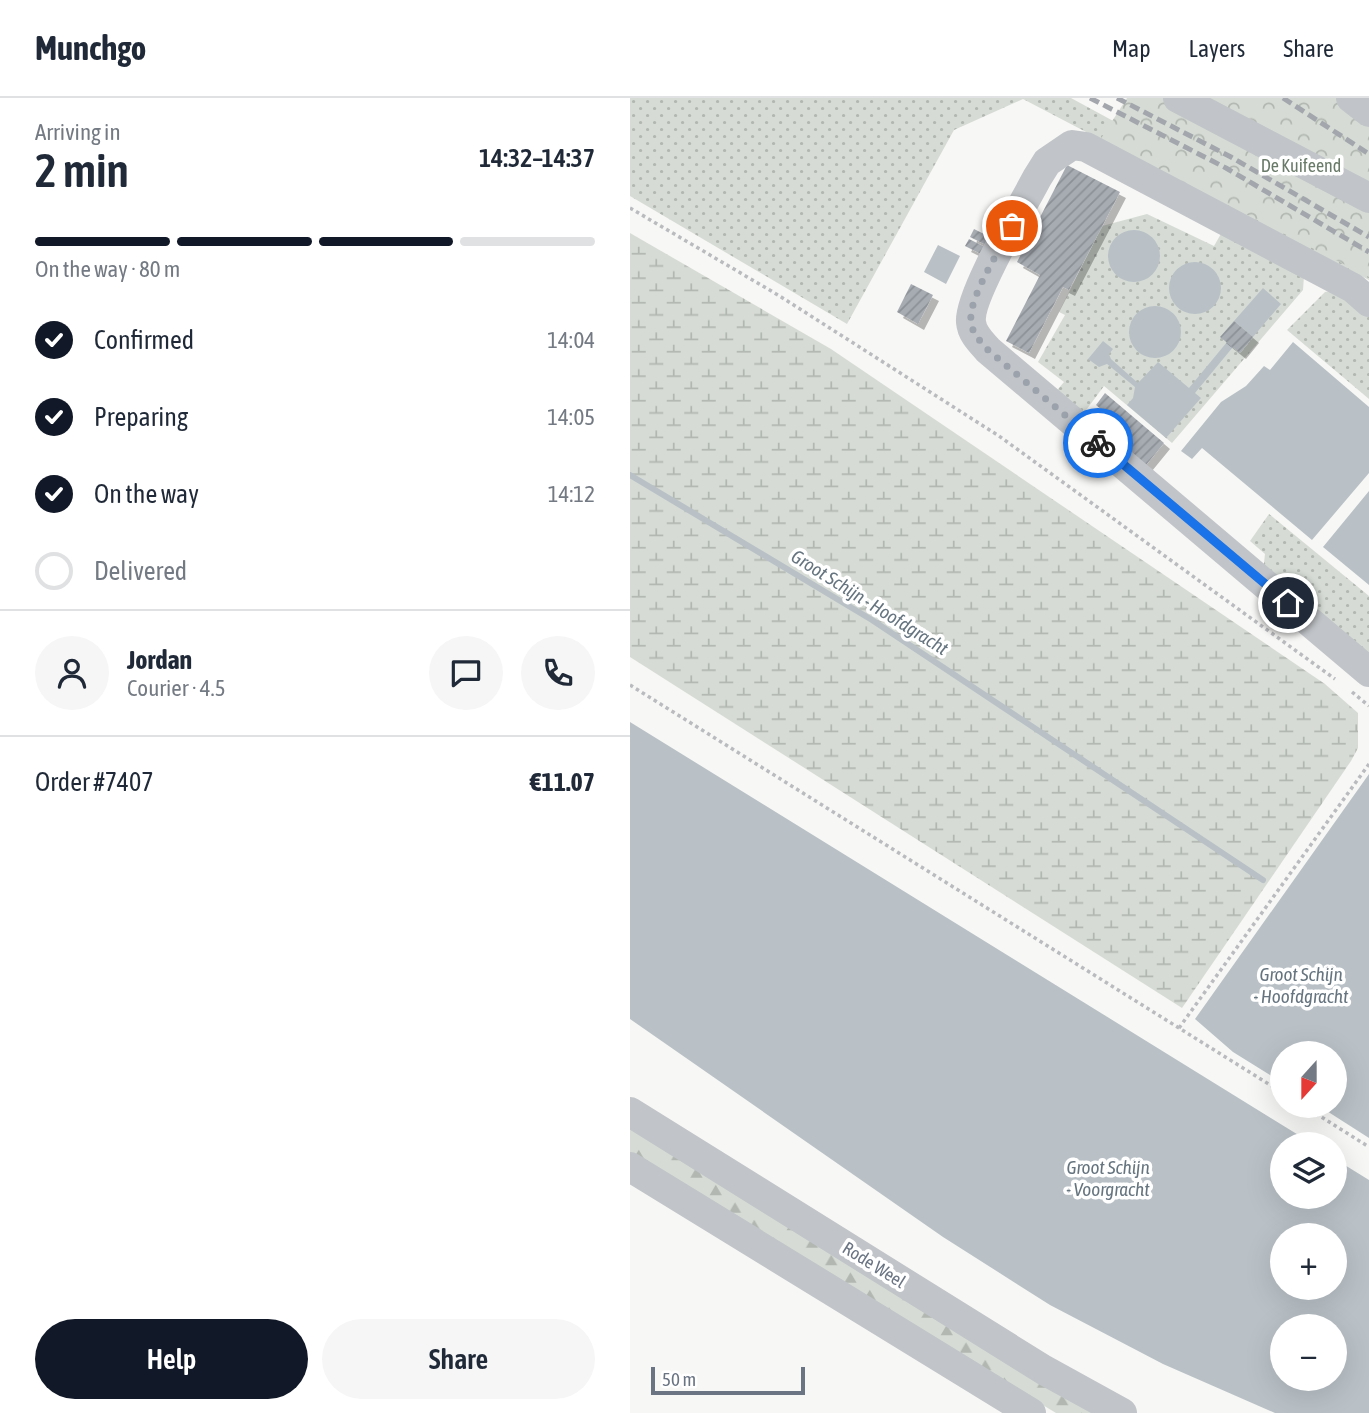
<!DOCTYPE html>
<html lang="en">
<head>
<meta charset="utf-8">
<style>
  body { margin:0; font-family:"Asap Condensed",sans-serif; background:#f6f6f7; color:#1f2937; height:100vh; display:flex; flex-direction:column; font-size:26px; white-space:nowrap }
  * { box-sizing:border-box; margin:0 }
  p { font-size:23px; color:#747a83 }
  .icon { flex:none; width:38px; height:38px; fill:none; stroke:currentColor; stroke-width:2; stroke-linecap:round; stroke-linejoin:round }
  .map { position:relative; flex:1; overflow:hidden }
  .panel { display:flex; flex-direction:column; background:#fff; width:630px }
  .panel>* { flex:none }
  .needle { width:46px; rotate:201deg }
  .fabs { position:absolute; left:640px; top:943px; display:grid; gap:14px }
  .fabs a { display:grid; place-items:center; width:77px; height:77px; border-radius:50%; background:#fff; box-shadow:0 7px 28px #0002; font-size:35px }
  .scale { position:absolute; left:21px; bottom:18px; width:154px; box-sizing:border-box; padding-left:7px; border:4px solid #6a7483; border-top:0; font-size:19px; line-height:24px; white-space:nowrap; color:#6a7483; -webkit-text-stroke:5px #fff; paint-order:stroke }
  .pin { position:absolute; display:grid; place-items:center; width:60px; height:60px; color:#fff; margin:-30px; border:4px solid #fff; border-radius:50%; box-shadow:0 2px 7px #0007 }
  .courier { position:absolute; display:grid; place-items:center; width:70px; height:70px; margin:-35px; border:5px solid #1a73e8; border-radius:50%; background:#fff; color:#222; box-shadow:0 2px 9px #0007 }
  .overview em { font-style:normal; font-weight:600 }
  .overview div { display:flex; flex-direction:column-reverse }
  .overview { display:flex; align-items:center; justify-content:space-between; height:119px; padding:0 35px }
  h1 { font-size:46px; font-weight:600; line-height:52px }
  .bar { display:grid; grid-template-columns:repeat(4,1fr); gap:10px 7px; align-content:center; height:84px; padding:0 35px }
  .bar i { height:9px; border-radius:5px; background:#e0e1e3 }
  .bar .selected { background:#111827 }
  .bar p { grid-column:span 4 }
  .line { display:flex; align-items:center; gap:18px; padding:0 35px; border-top:2px solid #e0e1e3 }
  .line div { flex:1 }
  .round { display:grid; place-items:center; flex:none; width:74px; height:74px; border-radius:37px; background:#f6f6f7 }
  ol { padding:0 35px; list-style:none }
  li { display:flex; align-items:center; gap:21px; height:77px }
  li p { margin-inline-start:auto }
  li .icon { padding:7px; border-radius:50%; background:#111827; color:#fff; stroke-width:4 }
  li:last-child { color:#747a83 }
  li i { width:38px; height:38px; border:4px solid #e0e1e3; border-radius:50% }
  .action { display:flex; gap:14px; margin-top:auto; padding:14px 35px }
  .action a { flex:1; height:80px; border-radius:42px; background:#111827; color:#fff; font-size:28px; font-weight:600; line-height:80px; text-align:center }
  .action a+a { background:#f6f6f7; color:#1f2937 }
  header { display:flex; align-items:center; gap:42px; box-sizing:border-box; height:98px; padding:0 35px; background:#fff; border-bottom:2px solid #e0e1e3 }
  header strong { font-size:33px }
  nav { display:flex; gap:38px; margin-inline-start:auto; font-size:24px }
  main { display:flex; flex:1; min-height:0 }
  .map>svg:first-child { display:block }
  .grass { fill:url(#grass-dots) }
  .forest { fill:url(#forest-firs) }
  .wetland { fill:url(#wetland-marsh) }
  .park { fill:url(#park-crowns) }
  .water { fill:#b9c1c7; fill-rule:evenodd }
  .lines { fill:none; stroke-linecap:round; stroke-linejoin:round }
  .stream { stroke:#b9c1c7; stroke-width:6 }
  .building { fill:url(#building-hatch); filter:url(#shadow) }
  .path { stroke:#b9bbbe; stroke-width:3.5; stroke-dasharray:3.5 3.5; stroke-linecap:butt }
  .minor { stroke:#c1c4c8; stroke-width:30 }
  .rail { stroke:#a3a7ad; stroke-width:5; stroke-dasharray:10 5; stroke-linecap:butt }
  .done { stroke:#9ba2ab; stroke-width:7; stroke-dasharray:0 12.6 }
  .route { stroke:#1a73e8; stroke-width:9 }
  .labels { text-anchor:middle; stroke-width:7; stroke-linejoin:round; paint-order:stroke }
  .park-label { font-size:18px; fill:#697b68; stroke:#fff }
  .street-label { font-size:18px; fill:#6a7483; stroke:#fff }
  .water-label { font-size:19px; font-style:italic; fill:#65747f; stroke:#fff }
</style>
</head>
<body>
<header>
<strong>Munchgo</strong>
<nav><a>Map</a><a>Layers</a><a>Share</a></nav>
</header>
<main>
<section class="panel">
<div class="overview"><div><h1>2 min</h1><p>Arriving in</p></div><em>14:32–14:37</em></div>
<div class="bar"><i class="selected"></i><i class="selected"></i><i class="selected"></i><i></i><p>On the way · 80 m</p></div>
<ol>
<li><svg class="icon" aria-label="check" viewBox="0 0 24 24"><path d="M5 12l5 5 9-10"/></svg>Confirmed<p>14:04</p></li>
<li><svg class="icon" aria-label="check" viewBox="0 0 24 24"><path d="M5 12l5 5 9-10"/></svg>Preparing<p>14:05</p></li>
<li><svg class="icon" aria-label="check" viewBox="0 0 24 24"><path d="M5 12l5 5 9-10"/></svg>On the way<p>14:12</p></li>
<li><i></i>Delivered</li>
</ol>
<div class="line" style="height:126px"><a class="round"><svg class="icon" aria-label="person" viewBox="0 0 24 24"><circle cx="12" cy="8" r="4"/><path d="M4 21q1-7 8-7t8 7"/></svg></a><div><b>Jordan</b><p>Courier · 4.5</p></div><a class="round"><svg class="icon" aria-label="chat" viewBox="0 0 24 24"><path d="M4 5h16v11H9l-5 4z"/></svg></a><a class="round"><svg class="icon" aria-label="phone" viewBox="0 0 24 24"><path d="M5 4h4l2 5-3 2q2 4 5 5l2-3 5 2v4C11 20 4 13 5 4z"/></svg></a></div>
<div class="line" style="height:91px"><div>Order #7407</div><b>€11.07</b></div>
<div class="action"><a>Help</a><a>Share</a></div>
</section>
<div class="map">
<svg width="739" height="1315" viewBox="0 0 739 1315">
  <defs>
    <pattern id="grass-dots" width="8" height="8" patternUnits="userSpaceOnUse" patternTransform="scale(1.75)"><rect width="8" height="8" fill="#d6dcd5"/><path d="M2 2h.1M6 6h.1" fill="none" stroke="#b2b7b2" stroke-width="1.8" stroke-linecap="round"/></pattern>
    <pattern id="forest-firs" width="22" height="20" patternUnits="userSpaceOnUse" patternTransform="scale(1.75)"><rect width="22" height="20" fill="#d6dcd5"/><path d="M5 1l3.5 6h-7zM16 11l3.5 6h-7z" fill="#b2b7b2"/></pattern>
    <pattern id="wetland-marsh" width="20" height="14" patternUnits="userSpaceOnUse" patternTransform="scale(1.75)"><rect width="20" height="14" fill="#d6dcd5"/><path d="M1 5h8M5 5V1M11 12h8M15 12V8" fill="none" stroke="#b2b7b2"/></pattern>
    <pattern id="park-crowns" width="20" height="18" patternUnits="userSpaceOnUse" patternTransform="scale(1.75)"><rect width="20" height="18" fill="#d6dcd5"/><path d="M2 6a3 3 0 1 1 6 0M12 15a3 3 0 1 1 6 0" fill="none" stroke="#b2b7b2"/></pattern>
    <pattern id="building-hatch" width="6" height="6" patternUnits="userSpaceOnUse" patternTransform="scale(1.75)"><rect width="6" height="6" fill="#a7acb3"/><path d="M-1 1l2-2M0 6l6-6M5 7l2-2" fill="none" stroke="#8c9197"/></pattern>
    <filter id="shadow"><feDropShadow dx="6" dy="6" stdDeviation="0" flood-color="#0004"/></filter>
  </defs>
  <rect width="100%" height="100%" fill="#f7f7f5"/>
  <path class="grass" d="M0 0H441L680 130 739 169V182L393 1 324 32 217 226 0 98Z
    M517 116 584 148 592 134 674 178 673 192 542 345 474 288 451 319 423 297 434 284 408 264 435 217 429 214 472 128Z
    M705 193 739 218V301L657 232 695 194Z
    M639 416 739 498V562L633 473 635 456 620 443Z"/>
  <path class="forest" d="M0 1029 462 1315H426L0 1057Z"/>
  <path class="wetland" d="M0 135 201 251 695 586 728 615V650L721 663 552 910 0 559Z"/>
  <path class="park" d="M497 0H739V179L470 42Z"/>
  <path class="water" d="M478 158a26 26 0 1 1 52 0a26 26 0 1 1-52 0Z
    M308 147 330 158 316 186 294 174Z
    M539 190a26 26 0 1 1 52 0a26 26 0 1 1-52 0Z
    M633 190 651 206 623 239 604 223Z
    M499 234a26 26 0 1 1 52 0a26 26 0 1 1-52 0Z
    M473 243 483 251 479 256 481 261 508 285 528 264 559 290 597 244 603 249 565 295 571 300 536 340 497 307 503 300 505 289 477 266 469 269 458 261Z
    M663 244 739 309V375L682 442 572 350 562 361 551 353 591 304 616 288 634 268 640 272Z
    M739 393V487L693 449Z
    M0 624 683 1046H653V1099H705V1061L739 1082V1315H645L533 1266 420 1207 313 1139 0 921ZM653 1138H705V1190H653ZM653 1228H705V1281H653Z
    M739 676V1040L689 1008H705V956H653V985L603 954 565 921Z"/>
  <g class="lines">
    <path class="stream" d="M0 377 242 522 633 782"/>
  </g>
  <path class="building" d="M437 67 490 94 439 192 433 189 399 255 376 243 410 177 387 164Z
    M344 131 362 140 358 148 340 139Z
    M339 141 357 150 353 157 335 148Z
    M281 186 303 197 288 226 267 214Z
    M604 223 623 239 610 255 590 239Z
    M475 295 534 345 516 367 469 328 478 317 466 307Z"/>
  <g class="lines">
    <path class="path" d="M0 110 148 197 369 338 705 581
      M0 587 653 995
      M722 594 739 608
      M549 930 739 666
      M674 1008 739 1049"/>
    <path class="minor" d="M548 0 739 100
      M721 0 739 14
      M739 204 723 190 456 49 442 47 417 64 407 80C393 107 338 199 341 224 342 236 351 244 358 252L739 574
      M0 1014 414 1272 492 1315
      M0 1069 401 1315"/>
    <path class="rail" d="M460 0 596 70 739 154
      M487 0 601 59 739 139
      M653 0 739 56"/>
  </g>
  <g class="lines">
    <path class="done" d="M382 128C371 151 338 199 341 224 342 235 350 243 358 252L468 345"/>
    <path class="route" d="M468 345 658 505"/>
  </g>
  <g class="labels">
    <g class="park-label">
      <text x="671" y="74">De Kuifeend</text>
    </g>
    <g class="street-label">
      <text transform="translate(244 1167) rotate(32)" y="6">Rode Weel</text>
    </g>
    <g class="water-label">
      <text transform="translate(240 504) rotate(32)" y="7">Groot Schijn - Hoofdgracht</text>
      <text x="671" y="883">Groot Schijn<tspan x="671" dy="22">- Hoofdgracht</tspan></text>
      <text x="478" y="1076">Groot Schijn<tspan x="478" dy="22">- Voorgracht</tspan></text>
    </g>
  </g>
</svg>
<div class="fabs">
<a><svg class="needle" viewBox="-14 -14 28 28"><path d="M0-13l5 13h-10z" fill="#e53935"/><path d="M0 13l5-13h-10z" fill="#747a83"/></svg></a>
<a><svg class="icon" aria-label="layers" viewBox="0 0 24 24"><path d="M12 4l9 5-9 5-9-5zM3 14l9 5 9-5"/></svg></a>
<a>+</a>
<a>−</a>
</div>
<div class="scale">50 m</div>
<div class="pin" style="left:382px;top:128px;background:#ea580c"><svg class="icon" aria-label="bag" viewBox="0 0 24 24"><path d="M5 8h14l-1 12H6zM9 8a3 3 0 0 1 6 0"/></svg></div>
<div class="pin" style="left:658px;top:505px;background:#1f2937"><svg class="icon" aria-label="home" viewBox="0 0 24 24"><path d="M3 11l9-7 9 7M6 9v11h12V9"/></svg></div>
<div class="courier" style="left:468px;top:345px"><svg class="icon" aria-label="bike" viewBox="0 0 24 24"><circle cx="6" cy="16" r="4"/><circle cx="18" cy="16" r="4"/><path d="M6 16l4-8h5l3 8M10 8l3 8H6M13 5h3"/></svg></div>
</div>
</main>
</body>
</html>
